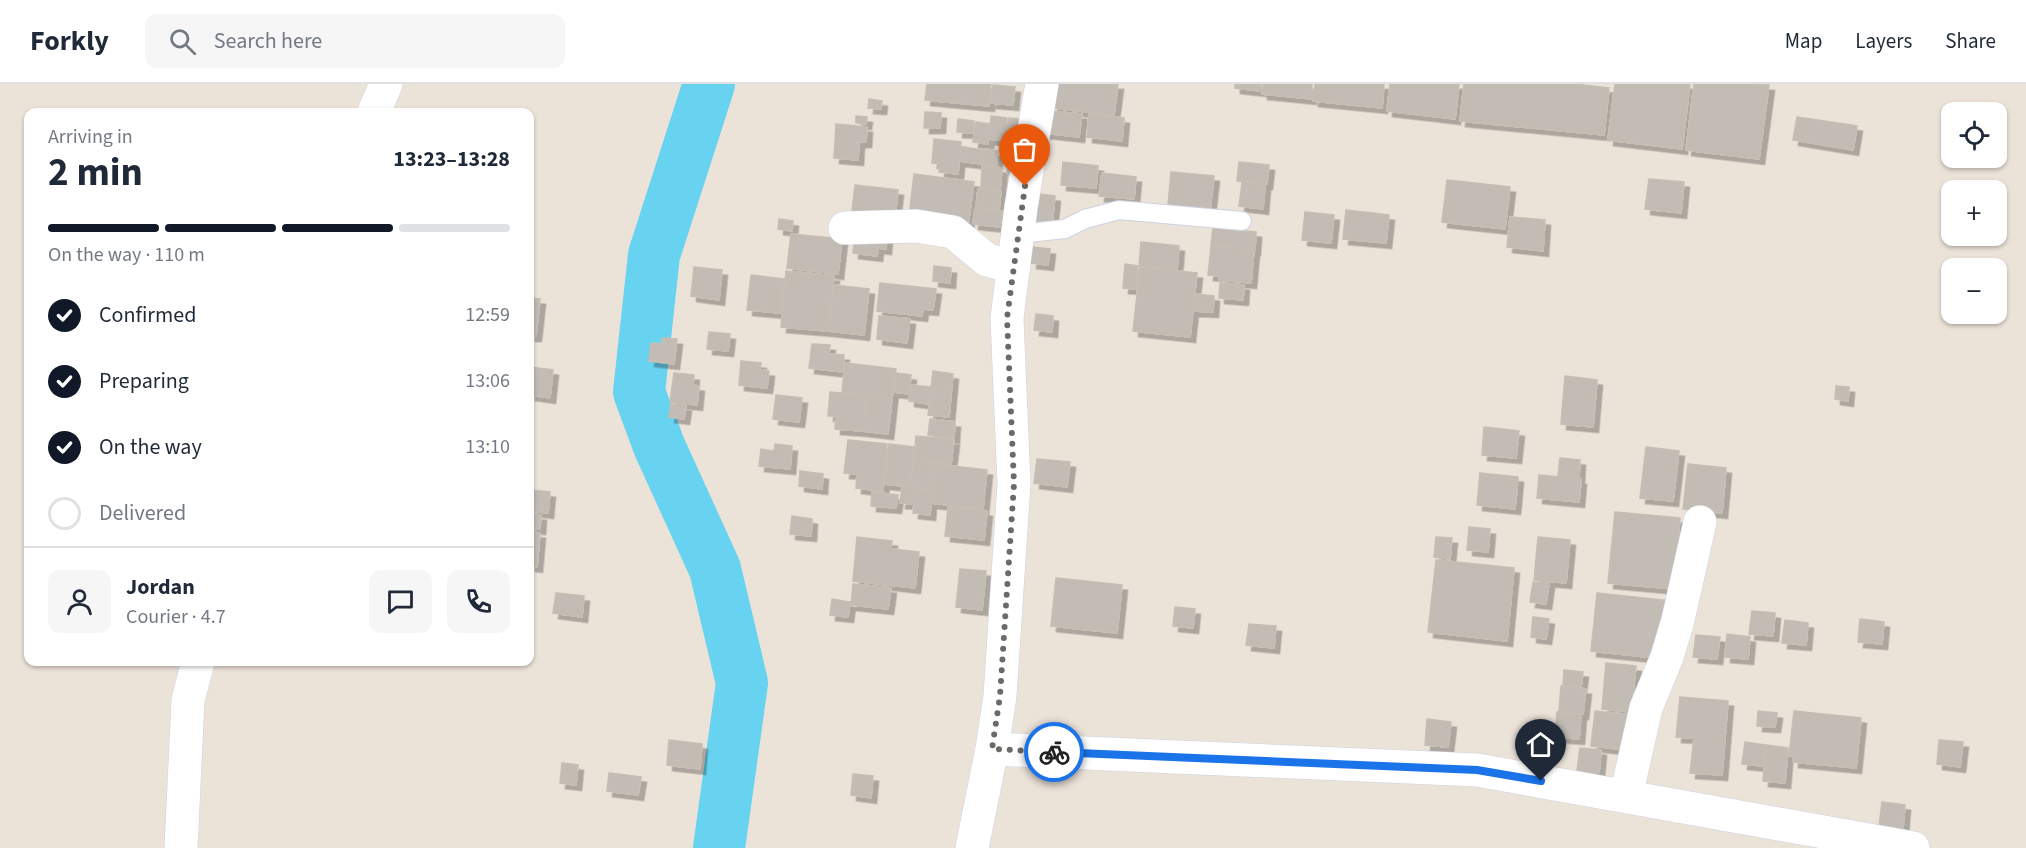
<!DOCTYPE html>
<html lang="en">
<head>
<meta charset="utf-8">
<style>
  body { margin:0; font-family:"Source Sans 3",sans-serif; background:#f6f6f7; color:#1f2937; height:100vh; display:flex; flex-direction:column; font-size:22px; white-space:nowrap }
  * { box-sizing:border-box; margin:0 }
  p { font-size:20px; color:#747a83 }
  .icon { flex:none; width:33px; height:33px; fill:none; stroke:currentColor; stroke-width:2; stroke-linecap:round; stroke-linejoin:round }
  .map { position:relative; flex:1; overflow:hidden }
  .side { position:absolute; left:24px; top:24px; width:510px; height:558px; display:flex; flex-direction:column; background:#fff; border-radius:12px; box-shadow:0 2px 4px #0004 }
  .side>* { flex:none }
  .controls { position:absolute; left:1941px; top:18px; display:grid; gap:12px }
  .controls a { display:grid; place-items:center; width:66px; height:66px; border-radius:12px; background:#fff; box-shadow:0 2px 4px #0004; font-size:30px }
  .pin { position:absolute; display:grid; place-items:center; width:51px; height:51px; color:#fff; margin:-62px -26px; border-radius:50% 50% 50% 0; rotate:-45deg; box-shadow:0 0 6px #0007 }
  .pin .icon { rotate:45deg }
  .courier { position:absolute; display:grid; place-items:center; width:60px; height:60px; margin:-30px; border:4px solid #1a73e8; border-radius:50%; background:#fff; color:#222; box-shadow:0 2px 8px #0007 }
  .overview em { font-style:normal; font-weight:700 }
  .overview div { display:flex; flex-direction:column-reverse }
  .overview { display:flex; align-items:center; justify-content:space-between; height:102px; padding:0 24px }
  h1 { font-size:39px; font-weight:700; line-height:45px }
  .bar { display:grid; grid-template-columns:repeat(4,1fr); gap:9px 6px; align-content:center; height:72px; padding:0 24px }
  .bar i { height:8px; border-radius:4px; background:#e0e1e3 }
  .bar .selected { background:#111827 }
  .bar p { grid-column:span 4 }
  .line { display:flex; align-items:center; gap:15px; padding:0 24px; border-top:2px solid #e0e1e3 }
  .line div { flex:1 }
  .round { display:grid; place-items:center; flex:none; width:63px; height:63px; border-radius:12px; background:#f6f6f7 }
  ol { padding:0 24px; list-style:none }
  li { display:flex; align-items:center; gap:18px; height:66px }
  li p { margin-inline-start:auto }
  li .icon { padding:6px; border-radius:50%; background:#111827; color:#fff; stroke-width:4 }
  li:last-child { color:#747a83 }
  li i { width:33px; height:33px; border:3px solid #e0e1e3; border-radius:50% }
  header { display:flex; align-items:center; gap:36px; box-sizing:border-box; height:84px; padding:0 30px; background:#fff; border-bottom:2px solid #e0e1e3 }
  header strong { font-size:28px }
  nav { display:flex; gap:33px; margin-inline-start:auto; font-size:21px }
  .search { width:420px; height:54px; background:#f6f6f7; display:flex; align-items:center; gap:15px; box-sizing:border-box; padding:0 21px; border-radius:12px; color:#747a83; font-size:22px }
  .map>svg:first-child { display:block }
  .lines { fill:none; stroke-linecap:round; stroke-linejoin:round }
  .river { stroke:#68d2f1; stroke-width:52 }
  .building { fill:#c3bcb5; stroke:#c6beb2; stroke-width:1.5; filter:url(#shadow) }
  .lane-casing { stroke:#ced2e1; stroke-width:20 }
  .street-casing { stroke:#ced2e1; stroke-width:34 }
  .secondary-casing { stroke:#ced2e1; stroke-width:34 }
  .lane { stroke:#fff; stroke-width:18 }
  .street { stroke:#fff; stroke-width:33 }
  .secondary { stroke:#fff; stroke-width:33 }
  .done { stroke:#6c6966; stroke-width:6; stroke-dasharray:0 10.8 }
  .route { stroke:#1a73e8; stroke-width:8 }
</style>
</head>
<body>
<header>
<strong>Forkly</strong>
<div class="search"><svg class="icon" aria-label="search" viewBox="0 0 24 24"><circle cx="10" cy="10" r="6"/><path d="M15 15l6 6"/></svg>Search here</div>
<nav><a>Map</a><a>Layers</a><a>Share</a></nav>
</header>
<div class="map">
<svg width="2026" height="764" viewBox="0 0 2026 764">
  <defs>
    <filter id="shadow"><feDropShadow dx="5.5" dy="5.5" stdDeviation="0" flood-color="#0004"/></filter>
  </defs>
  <rect width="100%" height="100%" fill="#ebe2d8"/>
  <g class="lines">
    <path class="river" d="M709 0 654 171 639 308 659 362 715 485 742 599 719 764"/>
  </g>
  <path class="building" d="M927 0H991L989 22 925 16Z
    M1055 0H1118L1114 31 1052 24Z
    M1235 0H1261V7L1235 4Z
    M1263 0H1312L1311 15 1262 10Z
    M1315 0H1384L1382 24 1313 17Z
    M1390 0H1459L1455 35 1387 27Z
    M1464 0H1574L1609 4 1604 51 1460 37Z
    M1615 0H1690L1682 65 1608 56Z
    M1694 0 1769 1 1759 75 1686 66Z
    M993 1 1015 3 1013 21 991 19Z
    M869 15 882 17 881 25 868 24Z
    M1047 27 1082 30 1079 53 1044 49Z
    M925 28 941 29 940 44H924Z
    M1089 30 1124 34 1122 57 1087 53Z
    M856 32 867 33 866 40 856 39Z
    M991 32 1007 34 1005 57 989 55Z
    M1797 33 1857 42 1853 66 1793 56Z
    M1009 34 1025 35 1022 59 1006 57Z
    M958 35 974 37 973 49 957 48Z
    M976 38 990 40 988 60 973 58Z
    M836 40 867 43 866 58H859L858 76 834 74Z
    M934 55 961 58 958 90 939 88 940 80 932 79Z
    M961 63 984 66 982 80 960 77Z
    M985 65 998 67 996 83 983 81Z
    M1009 73 1024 74 1022 91 1007 90Z
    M1063 78 1098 82 1096 104 1061 101Z
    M1239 78 1269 81 1267 100 1237 97Z
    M982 82 1002 84 1000 106 981 104Z
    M1171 88 1214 92 1210 126 1168 121Z
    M1102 89 1136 93 1134 115 1099 112Z
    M914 90 974 98 968 141 909 133Z
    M1649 95 1684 98 1681 129 1645 125Z
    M1447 96 1510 103 1505 145 1442 138Z
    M1242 99 1265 101 1263 125 1239 122Z
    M855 101 898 106 895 133 852 128Z
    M978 105 1001 107 999 126 976 123Z
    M1031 109 1055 112 1052 141 1028 139Z
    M975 124 1002 127 1000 143 973 140Z
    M1346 126 1389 131 1386 159 1343 155Z
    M1305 128 1334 131 1331 159 1302 156Z
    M1510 133 1545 136 1543 167 1507 163Z
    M779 135 793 137 792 147 778 145Z
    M1213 144 1256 148 1255 166 1211 161Z
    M855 149 887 152 886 165 878 164 877 172 853 169Z
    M791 150 842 155 838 190 787 184Z
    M1141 158 1179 162 1177 186 1139 182Z
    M1211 162 1254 166 1251 199 1219 196V192L1208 191Z
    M1033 163 1050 165 1048 181 1031 179Z
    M1125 180 1138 182 1136 205 1123 204Z
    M934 182 951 184 950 199 933 197Z
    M694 183 722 186 719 216 691 212Z
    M1140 183 1197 189 1190 253 1133 247Z
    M786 187 834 192 828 247 781 243Z
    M751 191 784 195 780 229 747 226Z
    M880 199 936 205 933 226 923 225 922 232 877 227Z
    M1220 199 1244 201 1243 216 1219 214Z
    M834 201 869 205 864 251 829 247Z
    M1196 210 1214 212 1213 228 1194 227Z
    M530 214 540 215 536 252H530Z
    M1036 230 1053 232 1052 248 1034 246Z
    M879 232 910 235 907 259 877 255Z
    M709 248 730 250 728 267 707 265Z
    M662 254 677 255 674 280 649 277 651 259 662 260Z
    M812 260 830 261 829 270 844 271 843 288 809 284Z
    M741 277 761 279 760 286 769 287 767 304 739 301Z
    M845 279 896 285 892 314 842 308Z
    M530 283 553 286 550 314 530 311Z
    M933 287 953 290 949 333 928 331Z
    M674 289 694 291 693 301 699 302 697 321 670 318Z
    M896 289 911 291 909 310 894 308Z
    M1565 292 1597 296 1593 343 1561 340Z
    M911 301 931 303 929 320 909 317Z
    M1836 302 1849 303 1848 317 1835 315Z
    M830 308 866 311 863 347 835 345 836 332H828Z
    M776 311 802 314 799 338 773 335Z
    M867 312 892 315 888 350 863 347Z
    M671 320 686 322 684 335 669 333Z
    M930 335 955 338 954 354 928 351Z
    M1484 343 1519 347 1516 374 1482 371Z
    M916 352 954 356 951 380 914 376Z
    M848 356 887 360 883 407 856 404 857 390 844 389Z
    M775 360 792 362 790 385 759 382 761 365 774 367Z
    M889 360 914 363 910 403 885 400Z
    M1646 363 1679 367 1673 417 1640 414Z
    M1560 374 1580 376 1579 394 1558 392Z
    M1037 375 1070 378 1067 403 1034 399Z
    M914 377 935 379 932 405 911 403Z
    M935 380 987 386 983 425 931 419Z
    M1688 380 1726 384 1722 429 1683 425Z
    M800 387 823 390 822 405 799 402Z
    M1480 389 1518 393 1515 425 1477 421Z
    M1539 391 1581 395 1579 418 1537 414Z
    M902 403 932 406 930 431 913 429 914 420 900 419Z
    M530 406 550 408 548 429 530 427Z
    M872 408 898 411 896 424 871 422Z
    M948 423 987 427 984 456 945 452Z
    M1615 428 1680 434 1673 505 1608 499Z
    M530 430 541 431 540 445 530 444Z
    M792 432 812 435 811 452 790 450Z
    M1469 443 1490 445 1488 468 1467 466Z
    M530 448 540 449 537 483 530 482Z
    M857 453 892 457 891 465 919 468 915 504 853 497Z
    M1436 453 1452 454 1450 475 1434 473Z
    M1538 453 1570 456 1566 499 1534 496Z
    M1436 476 1514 484 1507 557 1428 548Z
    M960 485 986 487 982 526 956 523Z
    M1056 494 1122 501 1117 549 1051 542Z
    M1533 498 1549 499 1546 520 1530 518Z
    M853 500 891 504 888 525 851 521Z
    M556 509 584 512 582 533 553 529Z
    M1597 509 1671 517 1665 575 1591 567Z
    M832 515 850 518 848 533 830 531Z
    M1175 523 1195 525 1193 544 1173 542Z
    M1752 527 1775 529 1773 552 1749 550Z
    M1533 533 1549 535 1546 555 1531 553Z
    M1860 535 1884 538 1882 560 1858 558Z
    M1785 536 1808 539 1806 561 1782 559Z
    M1249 540 1276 542 1274 564 1246 561Z
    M1727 550 1750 553 1748 575 1725 573Z
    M1696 551 1720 553 1717 575 1693 573Z
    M1606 579 1636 582 1631 628 1602 625Z
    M1564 586 1583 588 1581 603 1563 601Z
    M1561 602 1586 605 1583 630 1559 627Z
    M1680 613 1728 617 1722 691 1690 689 1694 654 1676 653Z
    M1595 627 1631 631 1628 666 1591 662Z
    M1758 627 1777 629 1775 643 1757 642Z
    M1794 627 1861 634 1856 684 1793 678V672H1789Z
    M1557 628 1581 630 1579 655 1555 653Z
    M1427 635 1451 638 1448 663 1425 661Z
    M669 656 702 660 700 685 667 681Z
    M1939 656 1963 658 1960 683 1937 680Z
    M1745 658 1765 661 1763 682 1742 680Z
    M1766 661 1788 664 1785 699 1763 697Z
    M1580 664 1601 666 1599 689 1577 687Z
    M562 679 578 681 576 701 560 699Z
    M609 689 641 693 638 711 607 707Z
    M853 690 873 692 871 714 851 711Z
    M1882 718 1905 721 1903 745 1879 743Z"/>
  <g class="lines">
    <defs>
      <path id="lane" d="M1018 150 1065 145 1085 135 1119 126 1242 137"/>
      <path id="street" d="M374 28 386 0
        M845 144 916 142 953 148 987 176 1014 183
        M992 665 1477 686 1913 764
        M1626 712 1646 624 1667 573 1678 536 1700 438
        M181 764 188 616 198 578"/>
      <path id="secondary" d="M972 764 992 665 1000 612 1014 400 1007 234 1021 123 1042 0"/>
    </defs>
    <use href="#lane" class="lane-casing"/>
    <use href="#street" class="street-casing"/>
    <use href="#secondary" class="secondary-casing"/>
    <use href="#lane" class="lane"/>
    <use href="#street" class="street"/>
    <use href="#secondary" class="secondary"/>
  </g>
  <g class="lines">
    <path class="done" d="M1025 102 1007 234 1014 400 1000 612 992 665 1054 668"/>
    <path class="route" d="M1054 668 1477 686 1541 697"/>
  </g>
</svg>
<div class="controls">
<a><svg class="icon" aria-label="locate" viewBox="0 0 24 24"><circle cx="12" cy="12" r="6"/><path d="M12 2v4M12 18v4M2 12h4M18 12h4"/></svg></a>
<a>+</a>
<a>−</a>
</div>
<div class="pin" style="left:1025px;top:102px;background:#ea580c"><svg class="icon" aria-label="bag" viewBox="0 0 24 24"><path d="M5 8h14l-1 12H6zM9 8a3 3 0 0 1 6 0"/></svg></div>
<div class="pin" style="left:1541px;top:697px;background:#1f2937"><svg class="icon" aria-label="home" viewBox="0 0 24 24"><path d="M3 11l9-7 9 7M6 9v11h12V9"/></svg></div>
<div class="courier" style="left:1054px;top:668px"><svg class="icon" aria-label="bike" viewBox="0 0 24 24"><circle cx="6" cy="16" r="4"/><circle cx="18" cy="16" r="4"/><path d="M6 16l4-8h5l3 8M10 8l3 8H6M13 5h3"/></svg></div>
<section class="side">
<div class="overview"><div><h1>2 min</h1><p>Arriving in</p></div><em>13:23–13:28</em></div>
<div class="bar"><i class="selected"></i><i class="selected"></i><i class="selected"></i><i></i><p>On the way · 110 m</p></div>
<ol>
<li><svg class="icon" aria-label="check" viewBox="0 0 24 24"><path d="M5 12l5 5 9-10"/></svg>Confirmed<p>12:59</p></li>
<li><svg class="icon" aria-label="check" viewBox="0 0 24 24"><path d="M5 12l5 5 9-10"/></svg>Preparing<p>13:06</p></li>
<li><svg class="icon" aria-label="check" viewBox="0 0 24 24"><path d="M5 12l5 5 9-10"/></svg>On the way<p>13:10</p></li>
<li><i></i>Delivered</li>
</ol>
<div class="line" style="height:108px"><a class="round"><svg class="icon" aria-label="person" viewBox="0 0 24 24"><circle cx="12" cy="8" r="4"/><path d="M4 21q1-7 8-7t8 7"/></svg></a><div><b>Jordan</b><p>Courier · 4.7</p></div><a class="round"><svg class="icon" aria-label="chat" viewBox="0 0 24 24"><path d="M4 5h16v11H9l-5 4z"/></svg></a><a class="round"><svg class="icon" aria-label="phone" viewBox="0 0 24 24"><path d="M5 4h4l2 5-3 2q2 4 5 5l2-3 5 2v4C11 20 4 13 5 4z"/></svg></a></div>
</section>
</div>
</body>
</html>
